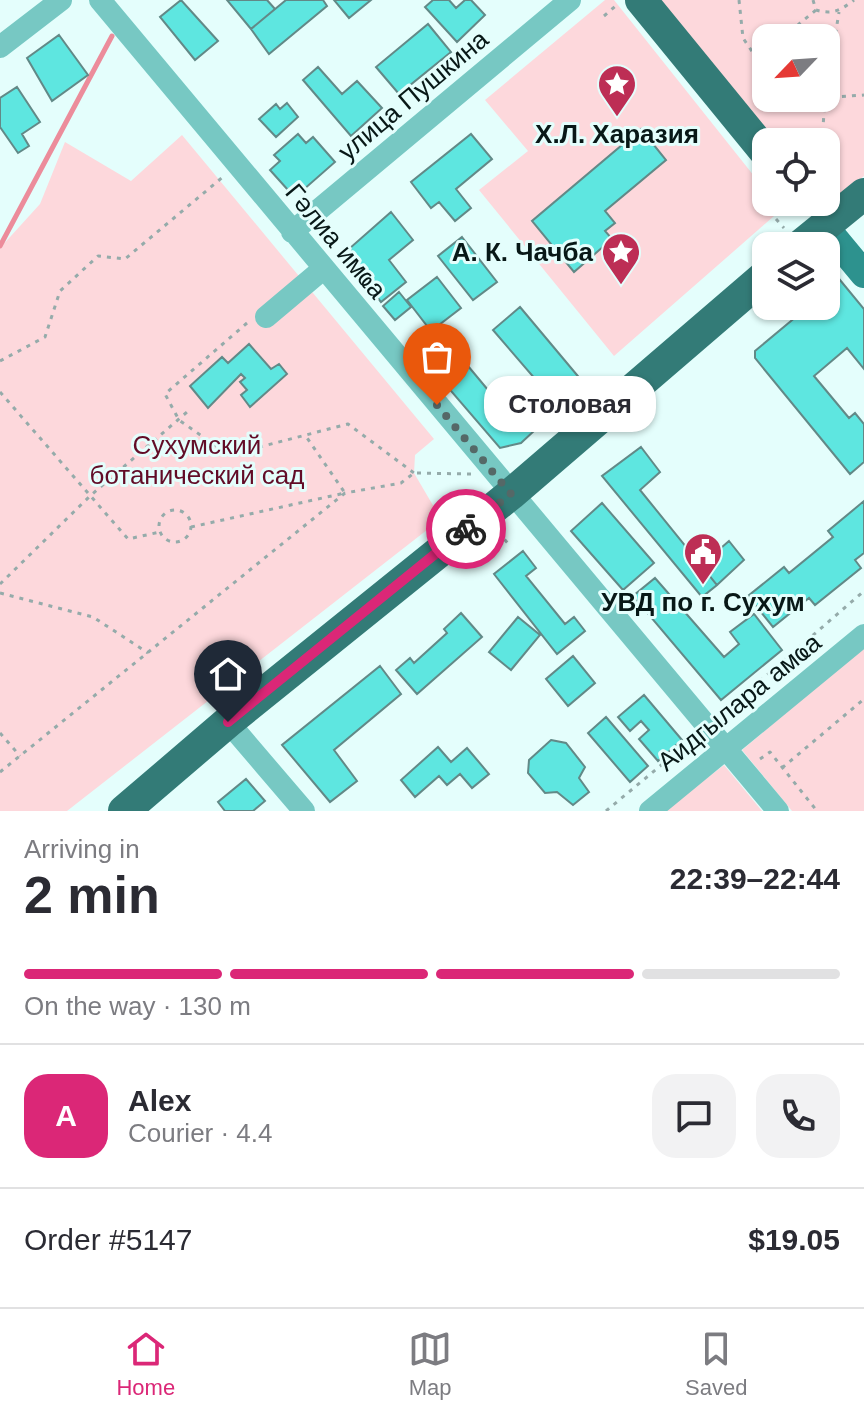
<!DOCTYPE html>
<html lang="en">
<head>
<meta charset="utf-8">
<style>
  body { margin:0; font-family:Arial,sans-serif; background:#f2f2f3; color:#2b2b33; height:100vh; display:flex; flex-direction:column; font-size:30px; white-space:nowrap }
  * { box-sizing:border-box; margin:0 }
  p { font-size:26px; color:#7c7c81 }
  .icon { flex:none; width:44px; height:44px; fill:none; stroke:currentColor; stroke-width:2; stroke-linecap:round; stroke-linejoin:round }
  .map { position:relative; height:811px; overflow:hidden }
  .panel { display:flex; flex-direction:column; background:#fff; flex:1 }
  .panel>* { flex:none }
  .needle { width:52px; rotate:245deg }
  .buttons { position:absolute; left:752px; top:24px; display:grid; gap:16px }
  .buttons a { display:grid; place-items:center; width:88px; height:88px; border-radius:16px; background:#fff; box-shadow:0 2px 6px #0004; font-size:40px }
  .pin { position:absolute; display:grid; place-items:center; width:68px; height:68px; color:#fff; margin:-82px -34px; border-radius:50% 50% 50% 0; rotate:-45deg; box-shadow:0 0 8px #0007 }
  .pin .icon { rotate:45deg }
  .courier { position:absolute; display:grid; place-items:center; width:80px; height:80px; margin:-40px; border:6px solid #db2777; border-radius:50%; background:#fff; color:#222; box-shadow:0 2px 10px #0007 }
  .bubble { position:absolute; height:56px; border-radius:24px; background:#fff; box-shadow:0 2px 6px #0004; font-size:26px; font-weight:700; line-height:56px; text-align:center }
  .overview em { font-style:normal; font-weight:700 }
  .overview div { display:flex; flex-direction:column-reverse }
  .overview { display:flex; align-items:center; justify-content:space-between; height:136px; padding:0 24px }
  h1 { font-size:52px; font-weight:700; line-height:60px }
  .bar { display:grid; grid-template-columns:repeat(4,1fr); gap:12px 8px; align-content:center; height:96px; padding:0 24px }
  .bar i { height:10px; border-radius:6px; background:#e1e1e2 }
  .bar .active { background:#db2777 }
  .bar p { grid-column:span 4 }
  .line { display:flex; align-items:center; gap:20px; padding:0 24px; border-top:2px solid #e1e1e2 }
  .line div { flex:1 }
  .round { display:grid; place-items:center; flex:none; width:84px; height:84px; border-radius:24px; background:#f2f2f3 }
  .tabs { display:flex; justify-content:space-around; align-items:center; height:112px; border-top:2px solid #e1e1e2; background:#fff; font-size:22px; color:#7c7c81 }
  .tabs a { display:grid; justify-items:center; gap:4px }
  .tabs .active { color:#db2777 }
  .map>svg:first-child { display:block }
  .green { fill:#fdd8dc; fill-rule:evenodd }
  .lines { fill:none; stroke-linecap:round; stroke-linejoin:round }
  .stream { stroke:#ec8c9b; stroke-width:5 }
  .building { fill:#5ee6e0; stroke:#628987; stroke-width:2 }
  .path { stroke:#95abaa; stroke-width:3; stroke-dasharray:4 6; stroke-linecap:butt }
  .minor { stroke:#77c8c3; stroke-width:22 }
  .major { stroke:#2d928e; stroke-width:28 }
  .highway { stroke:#337b77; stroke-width:32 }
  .done { stroke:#556867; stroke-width:8; stroke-dasharray:0 14.4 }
  .route { stroke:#db2777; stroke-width:10 }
  .labels { text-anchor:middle; stroke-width:6; stroke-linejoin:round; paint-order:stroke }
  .street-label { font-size:26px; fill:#081817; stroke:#e4fefc }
  .poi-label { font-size:26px; font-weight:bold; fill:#081817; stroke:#e4fefc }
  .park-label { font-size:26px; fill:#620c27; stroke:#e4fefc }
</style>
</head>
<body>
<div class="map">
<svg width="864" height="811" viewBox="0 0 864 811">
  <rect width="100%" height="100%" fill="#e4fefc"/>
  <path class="green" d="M605 0H614L766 191V202H775L781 210 614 356 479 190 528 151 485 100Z
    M656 0H864V176L827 207 823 202 826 142H774ZM766 38H826V98H766Z
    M182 135 434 439 415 455 414 473 441 519 67 811H0V248L40 204 65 142 131 181Z
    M864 647V811H792L742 750Z
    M724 765 762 811H664Z"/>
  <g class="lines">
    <path class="stream" d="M0 246 112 36"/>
  </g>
  <path class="building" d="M181 0 218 41 195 60 160 17Z
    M227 0H267L275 9 251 29Z
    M286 0H323L327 6 269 54 251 29Z
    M334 0H371L349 18Z
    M433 0H449L456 8 465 0H471L485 15 457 42 425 7Z
    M428 24 451 52 399 94 376 67Z
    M59 35 88 75 52 101 27 58Z
    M318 67 342 94 357 81 382 108 351 136 303 80Z
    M17 87 40 122 22 134 29 146 18 153 0 127V98Z
    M287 103 298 117 276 137 259 119 276 104 280 109Z
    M641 129 666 160 605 211 615 223 605 231 612 239 574 272 532 221Z
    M298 134 306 143 313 137 335 162 302 191 295 184 288 190 270 170 280 161 274 155Z
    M471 134 492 159 456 189 471 208 455 221 439 202 431 208 411 182Z
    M391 212 413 240 389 260 406 282 381 302 354 269 350 248Z
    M462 237 497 282 473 300 438 256Z
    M437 277 461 308 431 331 407 300Z
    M840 280 864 309V369L847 348 814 376 849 418 855 413 864 424V462L850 474 755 358V351L809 306H826V291Z
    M399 292 411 307 395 320 383 306Z
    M520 307 587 387 561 409 493 330Z
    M441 327 453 340 433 357 422 344Z
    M249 344 271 369 279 364 287 374 250 407 241 395 247 390 240 382 245 378 241 374 208 408 190 386 222 357 228 363Z
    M463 360 503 408 527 388 550 416 521 443 500 448 439 377Z
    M641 447 660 472 640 490 717 585 702 597 602 476Z
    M864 501V553L855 560 861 568 815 605 809 598 773 627 748 596 784 567 789 573 833 537 828 531Z
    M602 503 654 563 623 590 571 531Z
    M729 541 744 560 717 585 705 570 710 566 706 561Z
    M523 551 536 568 526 576 565 624 574 617 585 631 557 654 494 574Z
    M655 578 724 657 739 644 730 632 754 614 782 650 721 700 633 596Z
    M461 613 482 637 417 694 396 670 410 658 414 663 447 633 444 629Z
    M518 617 540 635 511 670 489 652Z
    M573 656 595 683 568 706 546 679Z
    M380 666 401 694 334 750 357 781 330 802 282 745Z
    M644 695 682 740 658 761 639 739 649 730 641 721 630 731 618 717Z
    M606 717 648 766 630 782 588 733Z
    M551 740 566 743 585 767 579 778 589 792 573 805 557 792 545 793 528 773 529 760Z
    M438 747 451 762 467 748 489 774 472 788 460 774 447 785 439 776 415 797 401 780Z
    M246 779 265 801 253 811H225L218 802Z"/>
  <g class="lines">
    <path class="path" d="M739 0 743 38 766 72
      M813 0 816 10C833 15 841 10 854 0
      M604 16 619 3
      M782 38 816 10
      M755 60 766 52
      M826 93 839 12
      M822 98 864 95
      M822 142 825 98
      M776 219 784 228
      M247 323 165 394 179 420 229 455 348 424 414 473
      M0 361 45 337 60 291 98 256 125 259 224 176
      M0 392 128 539 160 532
      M159 526a16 16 0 1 1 32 0a16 16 0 1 1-32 0Z
      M191 527 345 493 305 435
      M498 532 511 547
      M0 584 90 496 187 412
      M0 593 93 617 148 653
      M722 714 864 591
      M0 733 20 756
      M760 759 770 752 817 811
      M782 768 864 699
      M0 772 345 493 401 483 414 473 471 474
      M606 811 695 737"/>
    <path class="minor" d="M100 0 778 811
      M0 47 61 0
      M292 232 570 0
      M266 317 323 269
      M228 722 304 811
      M650 811 864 635"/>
    <path class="major" d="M824 226 864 274"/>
    <path class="highway" d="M641 0 766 153
      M800 246 864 194
      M124 811 228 722 511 494 766 275"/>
  </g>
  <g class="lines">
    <path class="done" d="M437 405 511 494 466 529"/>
    <path class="route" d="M228 722 466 529"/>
  </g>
  <defs>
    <symbol id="sight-pin" viewBox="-11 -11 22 30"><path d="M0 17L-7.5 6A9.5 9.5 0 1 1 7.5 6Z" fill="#bd2e55" stroke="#e4fefc"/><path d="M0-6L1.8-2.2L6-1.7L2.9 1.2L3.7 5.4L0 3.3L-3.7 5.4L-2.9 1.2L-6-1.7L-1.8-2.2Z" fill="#fff"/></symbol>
    <symbol id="civic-pin" viewBox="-11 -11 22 30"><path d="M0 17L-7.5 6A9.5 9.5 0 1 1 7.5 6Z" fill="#bd2e55" stroke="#e4fefc"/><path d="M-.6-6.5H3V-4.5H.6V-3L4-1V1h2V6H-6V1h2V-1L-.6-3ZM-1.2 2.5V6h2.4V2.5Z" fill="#fff"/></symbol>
  </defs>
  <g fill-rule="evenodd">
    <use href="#sight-pin" x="595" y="62" width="44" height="60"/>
    <use href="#sight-pin" x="599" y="230" width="44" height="60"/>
    <use href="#civic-pin" x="681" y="530" width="44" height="60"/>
  </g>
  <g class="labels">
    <g class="street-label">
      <text transform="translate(413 95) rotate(-40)" y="9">улица Пушкина</text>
      <text transform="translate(336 241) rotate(50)" y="9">Гәлиа имҩа</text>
      <text transform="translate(739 702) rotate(-39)" y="9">Аидгылара амҩа</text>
    </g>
    <g class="poi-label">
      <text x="617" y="143">Х.Л. Харазия</text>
      <text x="593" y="261" text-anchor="end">А. К. Чачба</text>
      <text x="703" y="611">УВД по г. Сухум</text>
    </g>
    <g class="park-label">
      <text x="197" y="454">Сухумский<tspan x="197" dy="30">ботанический сад</tspan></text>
    </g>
  </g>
</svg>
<div class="buttons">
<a><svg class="needle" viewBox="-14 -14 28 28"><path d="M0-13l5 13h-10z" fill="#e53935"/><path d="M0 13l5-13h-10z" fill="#7c7c81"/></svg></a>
<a><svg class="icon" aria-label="locate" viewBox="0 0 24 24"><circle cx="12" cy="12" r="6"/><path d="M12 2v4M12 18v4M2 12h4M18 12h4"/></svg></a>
<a><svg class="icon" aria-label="layers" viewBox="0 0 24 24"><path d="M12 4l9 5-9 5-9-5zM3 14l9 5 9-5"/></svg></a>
</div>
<div class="pin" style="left:437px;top:405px;background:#ea580c"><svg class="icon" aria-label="bag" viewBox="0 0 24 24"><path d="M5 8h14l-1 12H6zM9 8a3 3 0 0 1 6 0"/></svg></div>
<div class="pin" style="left:228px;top:722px;background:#1f2937"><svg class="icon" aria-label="home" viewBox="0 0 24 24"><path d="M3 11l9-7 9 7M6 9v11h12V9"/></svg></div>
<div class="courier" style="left:466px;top:529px"><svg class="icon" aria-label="bike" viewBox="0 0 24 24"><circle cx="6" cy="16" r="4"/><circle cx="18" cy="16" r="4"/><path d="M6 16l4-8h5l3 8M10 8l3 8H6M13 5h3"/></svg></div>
<div class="bubble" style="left:484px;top:376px;width:172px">Столовая</div>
</div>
<section class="panel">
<div class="overview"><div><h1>2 min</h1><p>Arriving in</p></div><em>22:39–22:44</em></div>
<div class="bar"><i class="active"></i><i class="active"></i><i class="active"></i><i></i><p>On the way · 130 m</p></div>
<div class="line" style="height:144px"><b class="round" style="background:#db2777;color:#fff">A</b><div><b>Alex</b><p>Courier · 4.4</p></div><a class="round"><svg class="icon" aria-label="chat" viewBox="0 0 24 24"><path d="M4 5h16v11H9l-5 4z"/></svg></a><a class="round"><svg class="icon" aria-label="phone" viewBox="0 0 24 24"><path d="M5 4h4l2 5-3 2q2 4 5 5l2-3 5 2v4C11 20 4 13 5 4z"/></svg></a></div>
<div class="line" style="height:104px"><div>Order #5147</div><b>$19.05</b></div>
</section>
<nav class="tabs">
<a class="active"><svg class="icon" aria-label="home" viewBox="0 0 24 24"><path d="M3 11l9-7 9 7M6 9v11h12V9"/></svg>Home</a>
<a><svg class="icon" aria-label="map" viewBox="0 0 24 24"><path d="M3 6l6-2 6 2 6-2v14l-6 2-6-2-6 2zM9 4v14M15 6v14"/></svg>Map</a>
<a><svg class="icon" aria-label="saved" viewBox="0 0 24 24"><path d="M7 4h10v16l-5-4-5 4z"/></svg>Saved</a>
</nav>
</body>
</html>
